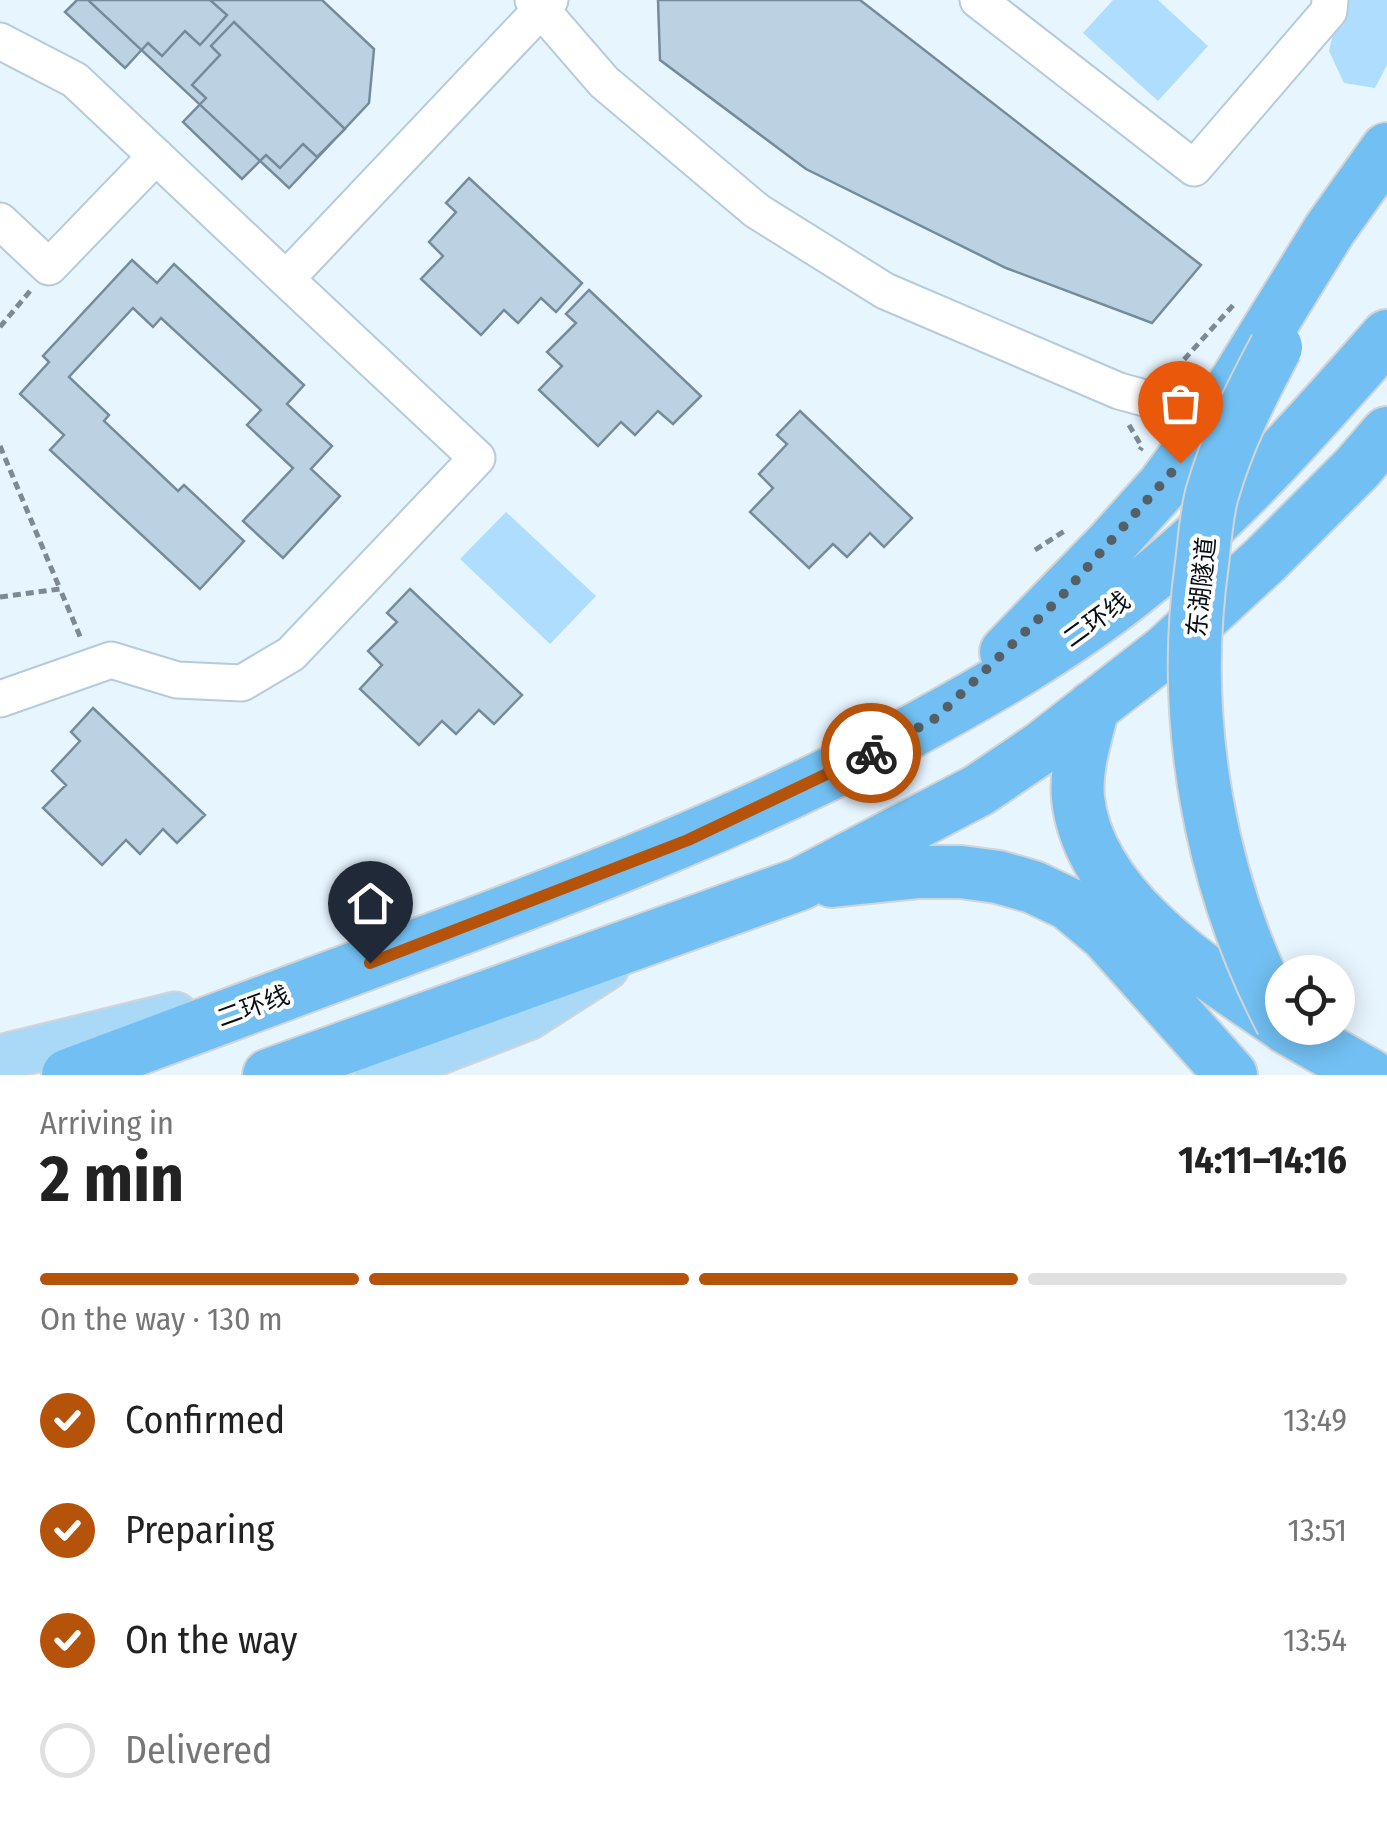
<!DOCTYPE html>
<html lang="en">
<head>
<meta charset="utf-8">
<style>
  body { margin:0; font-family:"Fira Sans Condensed","Noto Sans SC",sans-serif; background:#f6f6f6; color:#222; height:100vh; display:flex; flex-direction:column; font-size:38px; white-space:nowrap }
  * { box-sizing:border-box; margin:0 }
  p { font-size:32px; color:#767676 }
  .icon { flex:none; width:55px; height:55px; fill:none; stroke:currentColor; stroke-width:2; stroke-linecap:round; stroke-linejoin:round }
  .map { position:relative; height:1075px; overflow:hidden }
  .panel { display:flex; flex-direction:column; background:#fff; flex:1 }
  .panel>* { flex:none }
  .controls { position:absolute; left:1265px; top:955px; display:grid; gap:20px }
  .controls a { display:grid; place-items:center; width:90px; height:90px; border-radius:50%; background:#fff; box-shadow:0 5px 25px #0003; font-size:50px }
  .pin { position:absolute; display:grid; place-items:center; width:85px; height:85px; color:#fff; margin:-102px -42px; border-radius:50% 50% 50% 0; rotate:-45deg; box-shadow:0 0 10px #0007 }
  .pin .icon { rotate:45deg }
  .courier { position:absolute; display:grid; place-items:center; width:100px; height:100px; margin:-50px; border:8px solid #b45309; border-radius:50%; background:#fff; color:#222; box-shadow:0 2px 12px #0007 }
  .head em { font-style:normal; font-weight:700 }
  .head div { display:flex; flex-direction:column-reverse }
  .head { display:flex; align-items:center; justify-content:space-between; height:170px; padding:0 40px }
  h1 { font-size:65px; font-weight:700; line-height:75px }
  .bar { display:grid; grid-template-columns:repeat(4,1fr); gap:15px 10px; align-content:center; height:120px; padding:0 40px }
  .bar i { height:12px; border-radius:8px; background:#e0e0e0 }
  .bar .current { background:#b45309 }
  .bar p { grid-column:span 4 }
  ol { padding:0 40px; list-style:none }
  li { display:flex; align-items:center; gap:30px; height:110px }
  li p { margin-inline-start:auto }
  li .icon { padding:10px; border-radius:50%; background:#b45309; color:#fff; stroke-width:4 }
  li:last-child { color:#767676 }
  li i { width:55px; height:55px; border:5px solid #e0e0e0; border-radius:50% }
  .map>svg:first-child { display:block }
  .green { fill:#aeddfe }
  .building { fill:#bcd2e2; stroke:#768b99; stroke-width:2.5 }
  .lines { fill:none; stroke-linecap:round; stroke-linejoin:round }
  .minor-casing { stroke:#b5cbdb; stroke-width:39 }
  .major-casing { stroke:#d2d4d5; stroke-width:49 }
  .highway-casing { stroke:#d2d4d5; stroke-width:56 }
  .path { stroke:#7e8991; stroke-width:5; stroke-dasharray:8 5; stroke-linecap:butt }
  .minor { stroke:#fff; stroke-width:35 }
  .major { stroke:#aad9f8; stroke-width:45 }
  .highway { stroke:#72c0f3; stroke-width:52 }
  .highway-bridge-casing { stroke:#d2d4d5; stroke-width:56; stroke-linecap:butt }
  .highway-bridge { stroke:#72c0f3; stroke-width:52 }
  .done { stroke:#556066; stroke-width:10; stroke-dasharray:0 18 }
  .route { stroke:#b45309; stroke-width:12 }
  .labels { text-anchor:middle; stroke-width:8; stroke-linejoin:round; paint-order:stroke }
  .street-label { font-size:25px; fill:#070f14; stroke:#fff }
</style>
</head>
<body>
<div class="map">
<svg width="1387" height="1075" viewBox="0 0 1387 1075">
  <rect width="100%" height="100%" fill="#e7f5ff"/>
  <path class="green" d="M1113 0H1158L1208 46 1158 101 1083 33Z
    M1341 0H1387V65L1375 88 1344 83 1329 51Z
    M506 512 596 596 550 644 460 559Z"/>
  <path class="building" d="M77 0H210L227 15 200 45 185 31 162 56 148 43 125 68 65 12Z
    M88 0H322L374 49 369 103 289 188Z
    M658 0H860L1201 265 1152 323 1006 268 806 169 660 60Z
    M234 22 345 129 317 157 303 144 280 168 266 155 242 179 183 122 206 98 192 85 220 55 211 46Z
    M469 178 582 283 556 312 541 298 518 323 504 310 481 335 421 279 443 256 429 242 456 212 446 203Z
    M132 260 157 283 174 264 304 385 287 404 332 446 311 469 340 496 283 558 243 521 293 468 247 425 261 410 161 318 153 327 133 308 69 377 109 415 104 421 178 491 184 485 244 541 200 589 50 450 64 435 20 394 49 362 43 356Z
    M589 290 701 396 673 424 658 411 635 435 621 422 598 446 539 390 562 366 547 352 576 323 566 314Z
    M800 411 912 518 884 547 870 533 847 557 833 544 809 568 750 512 773 488 759 474 787 444 777 435Z
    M410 589 522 695 494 724 479 710 456 734 442 721 419 745 360 689 382 665 368 651 397 622 387 613Z
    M93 708 205 815 177 843 163 829 140 854 126 840 102 865 43 808 66 785 52 771 80 741 71 732Z"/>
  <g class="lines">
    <defs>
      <path id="minor" d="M533 0 604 82 757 211 885 291 1119 391 1214 417
        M978 0 1194 168 1329 11 1330 0
        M0 41 75 80 286 279 550 0
        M0 221 49 267 156 156
        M0 699 111 660 177 680 242 683 291 654 477 458 286 279"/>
      <path id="major" d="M0 1058 175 1015
        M378 1075 528 1017 606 967"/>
      <path id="highway" d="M1006 652 1111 544 1163 486 1214 417 1330 229 1387 149
        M1093 707C1086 736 1075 768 1078 798 1088 898 1206 973 1282 1024
        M832 881 919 872H961L998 877 1033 887 1069 904 1106 935 1231 1075
        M1287 1028 1370 1075
        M68 1075C194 1029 319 982 444 935 596 878 746 819 890 743 978 696 1067 646 1144 583 1234 511 1311 422 1387 336
        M269 1075 800 884 979 790 1041 748 1167 650 1266 559 1357 468 1387 433"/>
    </defs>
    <use href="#minor" class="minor-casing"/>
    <use href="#major" class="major-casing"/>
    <use href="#highway" class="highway-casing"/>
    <path class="path" d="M0 327 30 291
      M1161 370 1180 364 1236 302
      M1129 425 1142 447 1140 450
      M0 446 60 589
      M1035 550 1066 530
      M0 597 60 589 82 641"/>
    <use href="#minor" class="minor"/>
    <use href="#major" class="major"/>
    <use href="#highway" class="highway"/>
    <defs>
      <path id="highway-bridge" d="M1276 347C1250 396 1227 442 1212 494 1206 516 1205 540 1202 563 1180 719 1209 883 1282 1022"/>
    </defs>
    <use href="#highway-bridge" class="highway-bridge-casing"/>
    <use href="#highway-bridge" class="highway-bridge"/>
  </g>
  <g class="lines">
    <path class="done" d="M871 753 936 718 1060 598 1180 463"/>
    <path class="route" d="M370 963 688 840 871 753"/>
  </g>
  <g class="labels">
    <g class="street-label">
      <text transform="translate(1201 587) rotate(-84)" y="9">东湖隧道</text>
      <text transform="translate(1096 619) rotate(-36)" y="9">二环线</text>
      <text transform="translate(253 1006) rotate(-20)" y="9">二环线</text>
    </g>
  </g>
</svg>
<div class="controls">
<a><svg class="icon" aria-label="locate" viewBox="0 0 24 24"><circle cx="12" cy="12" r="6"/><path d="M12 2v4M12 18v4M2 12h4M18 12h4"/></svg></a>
</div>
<div class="pin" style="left:1180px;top:463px;background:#ea580c"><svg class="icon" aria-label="bag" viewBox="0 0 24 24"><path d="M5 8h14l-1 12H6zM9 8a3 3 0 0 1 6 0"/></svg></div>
<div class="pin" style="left:370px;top:963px;background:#1f2937"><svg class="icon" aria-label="home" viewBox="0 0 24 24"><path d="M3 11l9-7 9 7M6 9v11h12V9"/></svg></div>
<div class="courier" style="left:871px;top:753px"><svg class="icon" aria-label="bike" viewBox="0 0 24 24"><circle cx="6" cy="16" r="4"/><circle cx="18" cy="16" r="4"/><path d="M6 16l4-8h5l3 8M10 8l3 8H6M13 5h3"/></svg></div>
</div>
<section class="panel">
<div class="head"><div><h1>2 min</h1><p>Arriving in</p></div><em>14:11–14:16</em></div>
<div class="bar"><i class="current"></i><i class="current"></i><i class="current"></i><i></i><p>On the way · 130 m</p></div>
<ol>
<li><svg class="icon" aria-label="check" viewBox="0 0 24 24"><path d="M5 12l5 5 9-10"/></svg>Confirmed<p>13:49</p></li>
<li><svg class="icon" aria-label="check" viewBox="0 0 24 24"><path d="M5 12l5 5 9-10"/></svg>Preparing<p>13:51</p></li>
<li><svg class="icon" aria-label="check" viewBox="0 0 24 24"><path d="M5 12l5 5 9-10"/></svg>On the way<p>13:54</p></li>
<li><i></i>Delivered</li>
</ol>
</section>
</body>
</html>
